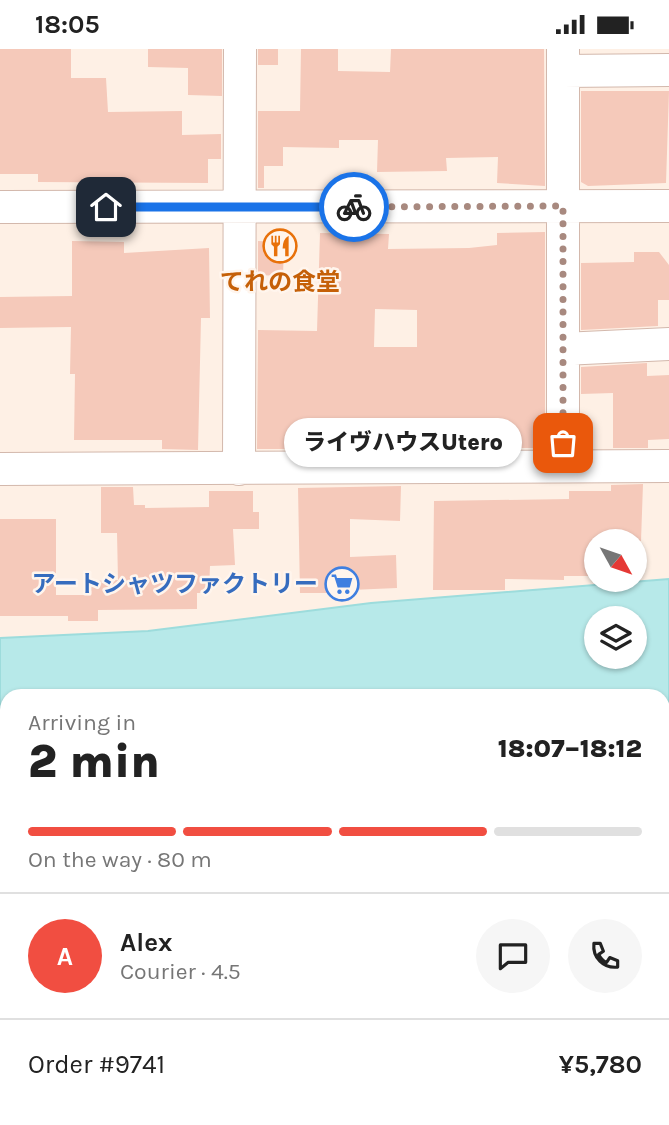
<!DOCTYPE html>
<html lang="en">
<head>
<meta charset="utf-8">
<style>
  body { margin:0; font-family:Karla,"Noto Sans JP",sans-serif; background:#f6f6f6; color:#222; height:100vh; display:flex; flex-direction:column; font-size:26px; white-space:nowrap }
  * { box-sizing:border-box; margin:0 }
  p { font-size:23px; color:#767676 }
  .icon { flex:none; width:38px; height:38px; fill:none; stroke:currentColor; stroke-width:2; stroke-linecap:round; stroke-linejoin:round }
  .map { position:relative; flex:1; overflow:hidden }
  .side { position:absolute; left:0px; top:640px; width:670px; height:436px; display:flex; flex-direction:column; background:#fff; border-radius:21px 21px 0 0; box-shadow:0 2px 5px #0004 }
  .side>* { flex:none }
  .needle { width:46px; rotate:130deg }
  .fabs { position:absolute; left:584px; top:480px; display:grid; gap:14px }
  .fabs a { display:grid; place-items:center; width:63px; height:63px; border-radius:50%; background:#fff; box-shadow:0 2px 5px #0004; font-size:35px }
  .pin { position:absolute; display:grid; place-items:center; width:60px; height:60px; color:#fff; margin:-30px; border-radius:14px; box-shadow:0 4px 10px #0006 }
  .courier { position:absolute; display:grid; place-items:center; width:70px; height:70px; margin:-35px; border:5px solid #1a73e8; border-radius:50%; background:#fff; color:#222; box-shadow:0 2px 9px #0007 }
  .bubble { position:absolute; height:49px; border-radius:24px; background:#fff; box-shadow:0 2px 5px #0004; font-size:23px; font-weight:800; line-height:49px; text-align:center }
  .summary em { font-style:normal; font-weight:800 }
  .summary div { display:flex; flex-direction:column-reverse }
  .summary { display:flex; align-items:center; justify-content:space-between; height:119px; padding:0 28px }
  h1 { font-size:46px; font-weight:800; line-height:52px }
  .bar { display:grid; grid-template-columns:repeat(4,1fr); gap:10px 7px; align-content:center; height:84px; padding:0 28px }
  .bar i { height:9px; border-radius:5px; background:#e0e0e0 }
  .bar .selected { background:#f14e41 }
  .bar p { grid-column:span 4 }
  .line { display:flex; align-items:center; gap:18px; padding:0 28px; border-top:2px solid #e0e0e0 }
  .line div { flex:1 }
  .round { display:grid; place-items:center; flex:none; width:74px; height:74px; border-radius:37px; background:#f6f6f6 }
  .status { display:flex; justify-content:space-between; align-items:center; height:49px; padding:0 35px; background:#fff; direction:ltr }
  .status svg { height:19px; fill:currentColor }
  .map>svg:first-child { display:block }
  .green { fill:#daedc2 }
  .water { fill:#b7e9e9; stroke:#9ddcdc; stroke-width:2; fill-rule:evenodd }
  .building { fill:#f5c9ba; fill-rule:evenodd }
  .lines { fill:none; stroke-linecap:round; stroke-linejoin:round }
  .minor-casing { stroke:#d3b8ac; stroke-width:34 }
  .minor { stroke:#fff; stroke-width:32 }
  .done { stroke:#a8897f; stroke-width:7; stroke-dasharray:0 12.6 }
  .route { stroke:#1a73e8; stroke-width:9 }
  .labels { text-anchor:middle; stroke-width:5; stroke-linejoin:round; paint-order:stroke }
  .food-label { font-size:24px; font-weight:bold; fill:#c56008; stroke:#fff5ed }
  .shop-label { font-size:24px; font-weight:bold; fill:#366cbe; stroke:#fff5ed; text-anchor:end }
</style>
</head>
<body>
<div class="status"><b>18:05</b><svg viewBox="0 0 49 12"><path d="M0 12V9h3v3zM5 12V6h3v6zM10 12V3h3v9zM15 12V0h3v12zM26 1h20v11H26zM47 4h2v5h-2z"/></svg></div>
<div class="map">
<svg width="669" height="1076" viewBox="0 0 669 1076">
  <rect width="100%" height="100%" fill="#fef0e5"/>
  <path class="green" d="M0 966H7V1069H117L115 1076H0Z"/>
  <path class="water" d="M669 530V759H663V648H7V794L0 793V589L148 582 371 554ZM597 569H635V607H597Z"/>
  <path class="building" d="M0 0H71V29H106L108 63 182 62V86L221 85V110H208V134L38 133V125H0Z
    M148 0H222V47L188 46V19L148 18Z
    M258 0H278V16H258Z
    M301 0H338V22L390 23 391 0H544L545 137 497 134 498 108 446 109 447 122 377 123 378 91H339V99L283 98V117H264V139H258V62H300Z
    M581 42H669L666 134 588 137 581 133Z
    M545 183V399H509V386L360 384V400H257L258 281 317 282 320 184 389 185 388 200 469 199 497 196V184ZM375 260 417 261V298H374Z
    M72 192 124 193V204L209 199 210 269H201L198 401 162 400V391H74L75 325H70L71 278 0 279V248L72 247Z
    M258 192 284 193 283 227 258 226Z
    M634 203H659L669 216V251H658V277L581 281V214L634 213Z
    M647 314V327L669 326V390L648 391V399H613V344L581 345V318Z
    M643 435 641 492H597V527H564V531L505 530V541H433L434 452 569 450V442H611V436Z
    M401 437 400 472 350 470V508L396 506 397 539 351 541V544H300L298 439Z
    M101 438H133L134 456H145V459L209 458V442H253V463H259V480H233L235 516 210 517 209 544H197V560L98 561V572H68V567H0V470H56V546H90V532L118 531 117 484H101Z"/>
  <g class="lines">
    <defs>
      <path id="minor" d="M563 22 669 21
        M0 158 669 157
        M563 300 669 295
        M563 417V0
        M0 420 669 417
        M239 420 240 0
        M663 952 669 953
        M0 961H7
        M120 1076 121 1069
        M236 1076 238 1069
        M283 1076 286 1069
        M497 1076 499 1069"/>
    </defs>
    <use href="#minor" class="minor-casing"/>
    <use href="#minor" class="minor"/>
  </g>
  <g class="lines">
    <path class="done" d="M354 158 563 157V394"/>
    <path class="route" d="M106 158H354"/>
  </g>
  <defs>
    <symbol id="restaurant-ring" viewBox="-11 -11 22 22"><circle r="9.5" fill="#fff5ed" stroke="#e8710a" stroke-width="1.5"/><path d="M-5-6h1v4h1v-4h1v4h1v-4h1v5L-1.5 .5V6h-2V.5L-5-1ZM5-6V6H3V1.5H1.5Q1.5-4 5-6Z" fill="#e8710a"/></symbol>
    <symbol id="supermarket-ring" viewBox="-11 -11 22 22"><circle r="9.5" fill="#fff5ed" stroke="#3f7fe0" stroke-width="1.5"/><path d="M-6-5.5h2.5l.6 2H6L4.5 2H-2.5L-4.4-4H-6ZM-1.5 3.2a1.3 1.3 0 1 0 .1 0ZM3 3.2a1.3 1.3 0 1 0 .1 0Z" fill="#3f7fe0"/></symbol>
  </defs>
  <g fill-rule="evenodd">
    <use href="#restaurant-ring" x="261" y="178" width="38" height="38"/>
    <use href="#supermarket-ring" x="323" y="516" width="38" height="38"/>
  </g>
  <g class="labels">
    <g class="food-label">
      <text x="280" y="241">てれの食堂</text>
    </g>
    <g class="shop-label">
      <text x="318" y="543">アートシャツファクトリー</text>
    </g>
  </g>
</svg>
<div class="fabs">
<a><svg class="needle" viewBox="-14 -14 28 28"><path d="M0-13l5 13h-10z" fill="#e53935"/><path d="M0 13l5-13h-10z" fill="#767676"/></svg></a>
<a><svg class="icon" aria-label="layers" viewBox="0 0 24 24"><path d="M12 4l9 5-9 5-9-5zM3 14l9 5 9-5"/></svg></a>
</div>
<div class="pin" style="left:563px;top:394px;background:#ea580c"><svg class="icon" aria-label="bag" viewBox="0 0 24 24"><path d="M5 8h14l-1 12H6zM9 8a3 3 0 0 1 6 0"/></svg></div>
<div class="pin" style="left:106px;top:158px;background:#1f2937"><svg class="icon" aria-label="home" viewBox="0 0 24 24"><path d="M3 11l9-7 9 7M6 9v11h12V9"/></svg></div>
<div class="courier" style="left:354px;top:158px"><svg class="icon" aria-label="bike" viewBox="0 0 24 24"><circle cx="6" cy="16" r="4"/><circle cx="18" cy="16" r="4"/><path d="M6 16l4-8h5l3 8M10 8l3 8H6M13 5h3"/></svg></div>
<div class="bubble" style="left:284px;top:369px;width:238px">ライヴハウスUtero</div>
<section class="side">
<div class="summary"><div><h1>2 min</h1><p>Arriving in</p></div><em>18:07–18:12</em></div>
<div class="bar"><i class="selected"></i><i class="selected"></i><i class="selected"></i><i></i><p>On the way · 80 m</p></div>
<div class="line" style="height:126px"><b class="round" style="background:#f14e41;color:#fff">A</b><div><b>Alex</b><p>Courier · 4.5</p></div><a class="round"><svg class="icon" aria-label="chat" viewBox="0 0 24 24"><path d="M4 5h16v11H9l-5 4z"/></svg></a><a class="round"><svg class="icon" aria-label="phone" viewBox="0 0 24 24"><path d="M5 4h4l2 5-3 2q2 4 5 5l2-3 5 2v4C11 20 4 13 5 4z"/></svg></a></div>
<div class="line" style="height:91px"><div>Order #9741</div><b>¥5,780</b></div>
</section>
</div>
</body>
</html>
